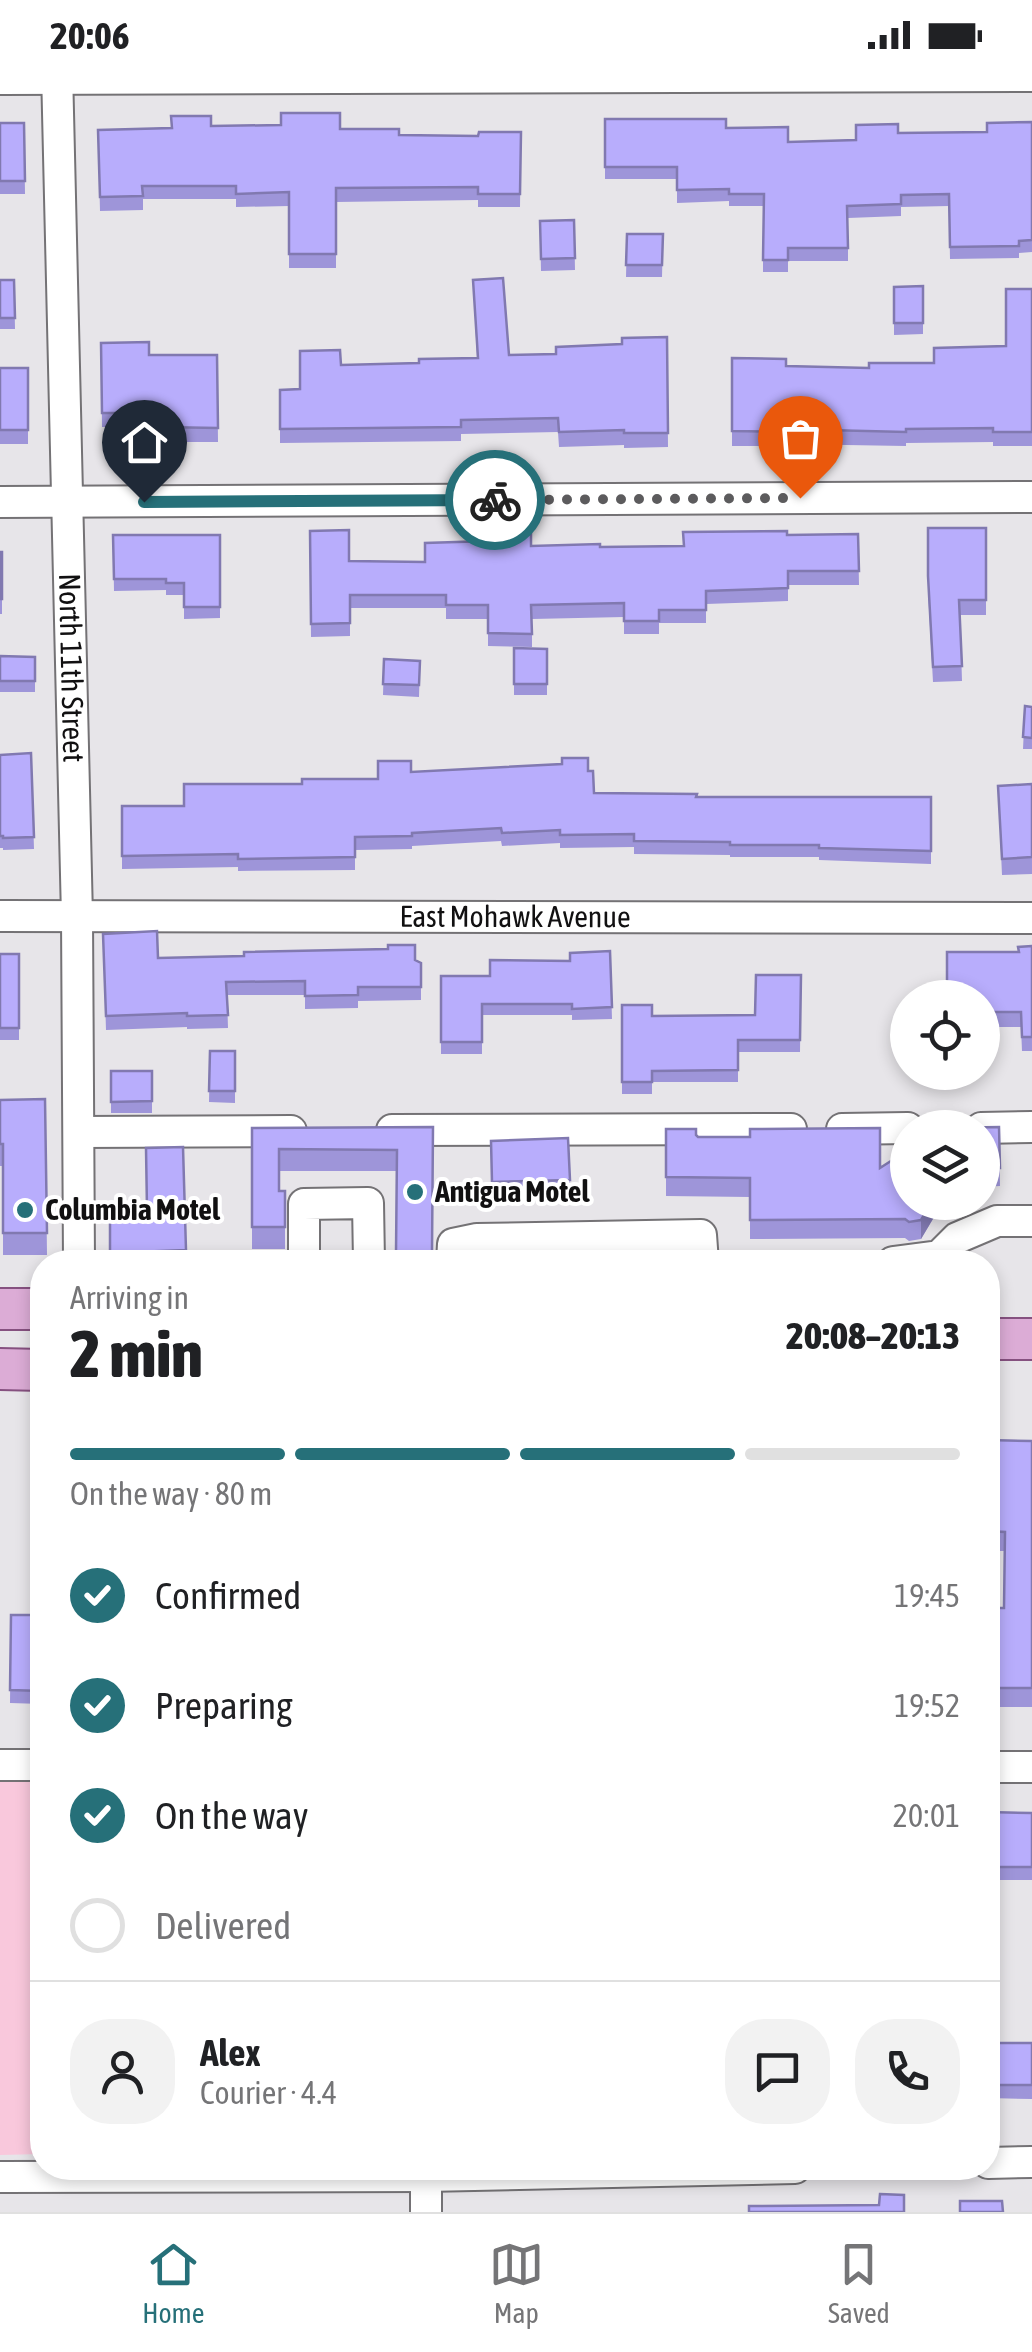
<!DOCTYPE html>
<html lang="en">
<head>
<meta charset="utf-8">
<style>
  body { margin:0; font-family:"Asap Condensed",sans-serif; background:#f2f2f2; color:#202124; height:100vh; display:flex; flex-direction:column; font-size:38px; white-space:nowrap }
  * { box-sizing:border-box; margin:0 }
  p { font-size:32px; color:#757577 }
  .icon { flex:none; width:55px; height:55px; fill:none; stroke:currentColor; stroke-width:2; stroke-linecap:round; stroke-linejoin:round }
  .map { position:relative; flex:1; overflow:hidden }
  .drawer { position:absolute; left:30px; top:1180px; width:970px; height:930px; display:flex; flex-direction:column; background:#fff; border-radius:40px; box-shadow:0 5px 15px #0003 }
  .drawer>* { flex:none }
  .tools { position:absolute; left:890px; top:910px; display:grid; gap:20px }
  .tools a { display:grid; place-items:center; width:110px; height:110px; border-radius:50%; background:#fff; box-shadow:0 5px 15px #0003; font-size:50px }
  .pin { position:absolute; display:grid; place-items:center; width:85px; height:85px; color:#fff; margin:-102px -42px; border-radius:50% 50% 50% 0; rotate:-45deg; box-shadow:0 0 10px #0007 }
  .pin .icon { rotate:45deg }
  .courier { position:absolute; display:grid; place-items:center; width:100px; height:100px; margin:-50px; border:8px solid #267079; border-radius:50%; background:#fff; color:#222; box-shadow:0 2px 12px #0007 }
  .overview em { font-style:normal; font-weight:800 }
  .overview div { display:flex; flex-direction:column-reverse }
  .overview { display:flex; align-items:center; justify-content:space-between; height:170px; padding:0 40px }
  h1 { font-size:65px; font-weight:800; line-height:75px }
  .bar { display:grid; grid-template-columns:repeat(4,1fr); gap:15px 10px; align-content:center; height:120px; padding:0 40px }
  .bar i { height:12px; border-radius:8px; background:#e0e0e0 }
  .bar .active { background:#267079 }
  .bar p { grid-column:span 4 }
  .line { display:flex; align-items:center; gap:25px; padding:0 40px; border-top:2px solid #e0e0e0 }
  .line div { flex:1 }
  .round { display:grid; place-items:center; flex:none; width:105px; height:105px; border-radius:40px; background:#f2f2f2 }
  ol { padding:0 40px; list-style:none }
  li { display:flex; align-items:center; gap:30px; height:110px }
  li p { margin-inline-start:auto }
  li .icon { padding:10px; border-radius:50%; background:#267079; color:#fff; stroke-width:4 }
  li:last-child { color:#757577 }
  li i { width:55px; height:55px; border:5px solid #e0e0e0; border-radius:50% }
  .status { display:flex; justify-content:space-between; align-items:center; height:70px; padding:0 50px; background:#fff; direction:ltr }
  .status svg { height:28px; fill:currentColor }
  .dock { display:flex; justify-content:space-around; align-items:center; height:140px; border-top:2px solid #e0e0e0; background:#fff; font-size:28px; color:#757577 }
  .dock a { display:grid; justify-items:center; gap:5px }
  .dock .active { color:#267079 }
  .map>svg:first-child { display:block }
  .green { fill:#f9c8dc }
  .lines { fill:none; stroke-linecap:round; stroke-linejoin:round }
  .minor-casing { stroke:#747275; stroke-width:34 }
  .major-casing { stroke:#865180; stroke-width:44 }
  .minor { stroke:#fff; stroke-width:30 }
  .major { stroke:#dcacd6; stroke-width:40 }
  .wall { fill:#9e95d9 }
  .shaded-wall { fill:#8179b0 }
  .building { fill:#b8adfc; stroke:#8179b0; stroke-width:2.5 }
  .done { stroke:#5c5b5d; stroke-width:10; stroke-dasharray:0 18 }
  .route { stroke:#267079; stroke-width:12 }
  .poi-dot { fill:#267079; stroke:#fff; stroke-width:4 }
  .labels { text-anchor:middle; stroke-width:8; stroke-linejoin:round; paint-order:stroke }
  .street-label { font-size:30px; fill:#111011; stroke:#fff }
  .poi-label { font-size:30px; font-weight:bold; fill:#111011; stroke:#fff; text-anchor:start }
</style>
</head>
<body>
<div class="status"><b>20:06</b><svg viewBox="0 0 49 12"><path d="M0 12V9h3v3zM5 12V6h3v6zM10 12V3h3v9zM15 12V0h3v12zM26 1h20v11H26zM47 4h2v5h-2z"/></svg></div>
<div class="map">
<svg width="1032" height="2142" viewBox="0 0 1032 2142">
  <rect width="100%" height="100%" fill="#e7e5e9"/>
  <path class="green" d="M0 1706H42V2084L0 2085Z"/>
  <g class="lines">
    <defs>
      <g id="minor">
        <path id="s1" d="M57 0 77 847 79 1192"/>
        <path d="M0 9 1032 6"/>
        <path d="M0 432 1032 427"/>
        <path id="s2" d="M0 846 1032 848"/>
        <path d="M981 1058 1032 1057"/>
        <path d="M842 1059 908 1058"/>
        <path d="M392 1060 791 1059"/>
        <path d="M79 1062 291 1061"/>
        <path d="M304 1192V1134L368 1133 369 1192"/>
        <path d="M452 1192 453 1174 477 1169 701 1165 703 1192"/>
        <path d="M893 1192 939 1186 957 1168 997 1151H1032"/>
        <path d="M0 1695H42"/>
        <path d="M988 1697H1032"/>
        <path d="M988 2093 1032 2092"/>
        <path d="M426 2098V2142"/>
        <path d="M0 2107 426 2106 795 2098"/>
      </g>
      <path id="major" d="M0 1239H42
        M988 1269H1032
        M0 1299 42 1300"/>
    </defs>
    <use href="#minor" class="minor-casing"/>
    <use href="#major" class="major-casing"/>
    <use href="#minor" class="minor"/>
    <use href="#major" class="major"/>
  </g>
  <path class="wall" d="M605 49 726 58 788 72 856 70 898 63 987 62 1032 52V182L1019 183V188L950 189 949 136 901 137V146L848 148V191H788V202H763V136H729V131L677 133V109H605Z
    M0 53H24L25 124H0Z
    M211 56 340 59 399 65 478 66 521 62 520 137H478V130L336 132V198H289V136L236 137V129H143V140L100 141 98 60Z
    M574 150 575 200 541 201 540 151Z
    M627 164H663L662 207H626Z
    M0 210H14L15 259H0Z
    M473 210 509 285 556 284 667 267 668 377 624 378V375L559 377 558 362 461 364V371L280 373V320L300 319 341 295 419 293 477 288Z
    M923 216V264L894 265V217Z
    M1032 219V376H993V372L906 373V376L786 374V376H732V288L786 296 869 298 934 293 1006 276Z
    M101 273 149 285H217L218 372H161V357H102Z
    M0 298H28V374H0Z
    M928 458H986V545H960L962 611 933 612 928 521Z
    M310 461 349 491 425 492 531 476H683L787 465 858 464 859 515H788V531L706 534V553H659V564H624V547L532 549V577L488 576V549H446V538H350V566L311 567Z
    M113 465H220V548L184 549V525H166V520L114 521Z
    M0 482 2 529V544H0Z
    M514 578 547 579V625H514Z
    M0 586 35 587V622H0Z
    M384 589 420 591 419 627 383 625Z
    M1025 636 1032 637V679H1023Z
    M31 683 34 779 3 780V778H0V685Z
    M588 701 594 723 696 727H931V794L819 790V787H730V785L634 784V777L560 778V773L502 776 501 771 412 776V779L355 780V800L238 801V797L122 799V736H184L302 714 378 709 411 702Z
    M1032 714V804L1002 805 998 716Z
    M103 864 158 888 415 890 421 893V930L358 931V938L305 939V925H227L228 958 187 959V957L106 960Z
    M1032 876V981H1022L1021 957H982V928L1019 882Z
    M610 881 612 949 572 950V945H482V984H441V906H490L570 891Z
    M0 884H19V970H0Z
    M801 905 800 982H738V1012H652V1024H622V935L652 946 755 945Z
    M210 981H235V1033L209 1032Z
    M111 1001H152V1043H111Z
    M45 1029 47 1185H3V1096H0V1030Z
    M433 1057 432 1192H396L397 1101H279V1121H285V1179H252V1058Z
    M999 1057 1000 1116 982 1117V1058Z
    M666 1059 698 1067 880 1098 943 1132 921 1169 909 1171 905 1168 750 1169V1127L666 1126Z
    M568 1068 570 1121 492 1124 491 1071Z
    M183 1077 186 1192H110V1141L147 1140Z
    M988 1370 1032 1371V1637H995V1538H1004V1481H988Z
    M11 1545H42V1634L10 1633Z
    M988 1742 1032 1743V1810H988Z
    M988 1973H1032V2029L988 2028Z"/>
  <path class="shaded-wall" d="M932 1132H943L921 1169V1150Z"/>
  <path class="building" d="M281 43H340V59H399V65L478 66 479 62H521L520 124H478V117L336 118V184H289V122L236 124V116H142L143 126 100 127 98 60 172 58 171 46H211V56L281 55Z
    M605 49H726V58L788 57V72L856 70V55L898 54V63L987 62V53L1032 52V170L1019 171V176L950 177 949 124 901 125V134L847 136 848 178H788V190H763L764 124H729V119L677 120V97H605Z
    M0 53H24L25 111H0Z
    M574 150 575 188 541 189 540 151Z
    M627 164H663L662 195H626Z
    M503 208 509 285 556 284V277L622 274V268L667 267 668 363H624V360L559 362 558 348 461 350V357L280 359V320L300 319V281L340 280 341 295 419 293V289L478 288 473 210Z
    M0 210H14L15 248H0Z
    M923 216V253H894V217Z
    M1006 219H1032V362H993V358L906 359V362L786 359V362L732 361V288L786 289V296L869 298V293H934V278L1006 276Z
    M149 272V285H217L218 358 161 357V343H102L101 273Z
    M0 298H28V360H0Z
    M928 458H986V530H959L962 596 933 597 928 506Z
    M488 459 531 460V476L600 474V477L684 476 683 462 787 461V465L858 464 859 501H788V518L706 521V540H659V551H624V533L531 535 532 564 488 563V535H446V525H350V553L311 554 310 461 349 460V491L425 492V473L488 471Z
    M113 465H220V537H184V513H166V509H114Z
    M0 482H2V529H0Z
    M514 578 547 579V614H514Z
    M0 586 35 587V611H0Z
    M384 589 420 591 419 615 383 614Z
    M1025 636 1032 637V668L1023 667Z
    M31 683 34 767 3 768V766H0V685Z
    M562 688H588V701H593L594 723 697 724 696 727H931V781L819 778V775H730V772L634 771V764L560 765V760L502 763 501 758 412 763V766L355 767V787L238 789V784L122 786V736H184V714H302V709H378V691H411V702L562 694Z
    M1032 714V787L1002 789 998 716Z
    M157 861 158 888 244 886V882L388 879V875H415V890L421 893V917H358V925L305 926V911L226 912 228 945 187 946V943L106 946 103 864Z
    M1032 876V967H1022L1021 942H982V928H947V882H1019L1018 877Z
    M610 881 612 937 572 939V934H482V972H441V906H490V890L570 891V883Z
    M0 884H19V958H0Z
    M756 905H801L800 970H738V1000L652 1001V1012H622V935H652V946L755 945Z
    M210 981H235V1021H209Z
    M111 1001H152V1031L111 1032Z
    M45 1029 47 1163H3V1074H0V1030Z
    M433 1057 432 1182H396L397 1080 279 1079V1121H285V1157H252V1058Z
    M999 1057 1000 1098H982V1058H942Z
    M880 1058V1098L908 1080V1132H932L921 1150 909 1152 905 1149 750 1150V1108L666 1107V1059H696V1065L698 1067H750V1059Z
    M568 1068 570 1110 492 1112 491 1071Z
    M183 1077 186 1180 110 1183V1141L147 1140 146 1078Z
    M988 1370 1032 1371V1618H995V1538H1004L1005 1462 988 1461Z
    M11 1545H42V1621L10 1620Z
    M988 1742 1032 1743V1797H988Z
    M988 1973H1032V2015H988Z
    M880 2124 904 2125V2142H749V2136L879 2135Z
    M960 2131H1002L1003 2142H960Z"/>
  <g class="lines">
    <path class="done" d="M495 430 800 428"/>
    <path class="route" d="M144 432 495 430"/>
  </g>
  <g class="poi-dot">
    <circle cx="415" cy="1122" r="10"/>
    <circle cx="25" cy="1140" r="10"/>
  </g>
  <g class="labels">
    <g class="street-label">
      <text dy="10" stroke="none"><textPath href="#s1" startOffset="598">North 11th Street</textPath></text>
      <text dy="10" stroke="none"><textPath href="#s2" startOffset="515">East Mohawk Avenue</textPath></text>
    </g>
    <g class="poi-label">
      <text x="435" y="1132">Antigua Motel</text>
      <text x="45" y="1150">Columbia Motel</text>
    </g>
  </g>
</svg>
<div class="tools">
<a><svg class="icon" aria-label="locate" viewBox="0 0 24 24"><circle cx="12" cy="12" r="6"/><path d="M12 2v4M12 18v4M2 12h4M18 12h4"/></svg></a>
<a><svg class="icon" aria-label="layers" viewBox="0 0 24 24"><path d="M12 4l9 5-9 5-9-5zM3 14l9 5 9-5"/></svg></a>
</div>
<div class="pin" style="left:800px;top:428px;background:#ea580c"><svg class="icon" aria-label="bag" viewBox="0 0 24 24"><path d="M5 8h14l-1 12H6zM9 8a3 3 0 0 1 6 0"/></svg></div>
<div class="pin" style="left:144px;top:432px;background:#1f2937"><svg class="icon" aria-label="home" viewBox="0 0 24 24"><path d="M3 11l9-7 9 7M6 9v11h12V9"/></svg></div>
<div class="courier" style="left:495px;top:430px"><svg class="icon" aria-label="bike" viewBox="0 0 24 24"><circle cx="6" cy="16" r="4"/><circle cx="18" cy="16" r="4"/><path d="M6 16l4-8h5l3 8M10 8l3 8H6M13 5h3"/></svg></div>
<section class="drawer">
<div class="overview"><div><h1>2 min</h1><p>Arriving in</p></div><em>20:08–20:13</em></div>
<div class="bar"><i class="active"></i><i class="active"></i><i class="active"></i><i></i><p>On the way · 80 m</p></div>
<ol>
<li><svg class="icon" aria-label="check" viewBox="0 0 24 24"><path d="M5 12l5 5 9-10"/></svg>Confirmed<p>19:45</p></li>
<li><svg class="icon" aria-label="check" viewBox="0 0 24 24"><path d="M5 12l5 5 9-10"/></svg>Preparing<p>19:52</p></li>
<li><svg class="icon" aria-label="check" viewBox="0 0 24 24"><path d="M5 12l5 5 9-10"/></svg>On the way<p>20:01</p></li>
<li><i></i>Delivered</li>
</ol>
<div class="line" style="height:180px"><a class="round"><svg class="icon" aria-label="person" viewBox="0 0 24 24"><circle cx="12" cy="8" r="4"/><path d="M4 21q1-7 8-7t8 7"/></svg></a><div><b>Alex</b><p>Courier · 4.4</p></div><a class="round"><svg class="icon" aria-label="chat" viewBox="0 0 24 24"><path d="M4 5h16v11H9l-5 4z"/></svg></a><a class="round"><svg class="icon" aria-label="phone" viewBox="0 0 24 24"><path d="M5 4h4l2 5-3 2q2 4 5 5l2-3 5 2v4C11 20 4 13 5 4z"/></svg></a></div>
</section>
</div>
<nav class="dock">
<a class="active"><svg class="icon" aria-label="home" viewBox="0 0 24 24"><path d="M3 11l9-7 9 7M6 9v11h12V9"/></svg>Home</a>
<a><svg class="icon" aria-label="map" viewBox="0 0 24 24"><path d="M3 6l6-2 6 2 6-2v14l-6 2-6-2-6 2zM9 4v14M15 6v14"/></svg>Map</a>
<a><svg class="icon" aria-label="saved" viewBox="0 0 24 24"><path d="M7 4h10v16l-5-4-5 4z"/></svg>Saved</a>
</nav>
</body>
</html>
